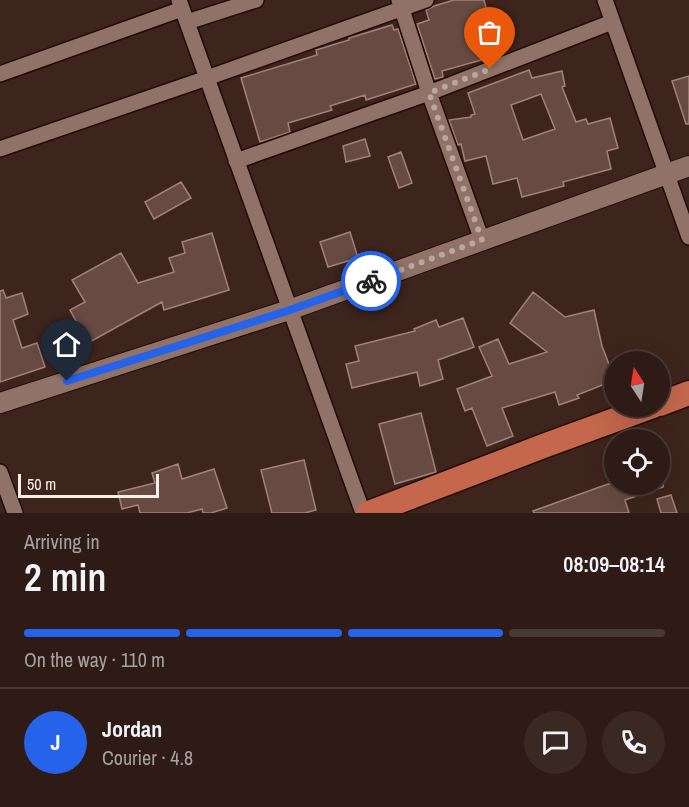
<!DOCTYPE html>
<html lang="en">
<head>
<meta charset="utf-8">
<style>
  body { margin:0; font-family:"Archivo Narrow",sans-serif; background:#3a2822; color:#f1f3f6; height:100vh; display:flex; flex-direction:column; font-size:22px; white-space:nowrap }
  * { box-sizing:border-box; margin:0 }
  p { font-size:20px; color:#a7a1a0 }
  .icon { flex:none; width:33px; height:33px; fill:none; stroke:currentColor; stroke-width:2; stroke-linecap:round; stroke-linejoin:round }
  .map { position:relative; height:513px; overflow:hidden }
  .details { display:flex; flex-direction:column; background:#2e1b15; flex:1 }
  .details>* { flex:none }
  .needle { width:39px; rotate:348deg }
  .tools { position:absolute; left:604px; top:351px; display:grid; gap:12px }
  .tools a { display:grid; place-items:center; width:66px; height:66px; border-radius:50%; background:#2e1b15; box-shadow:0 6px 24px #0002,0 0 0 2px #493934; font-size:30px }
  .scale { position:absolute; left:18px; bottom:15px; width:141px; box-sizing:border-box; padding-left:6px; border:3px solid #feece7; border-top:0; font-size:16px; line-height:21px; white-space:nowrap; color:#feece7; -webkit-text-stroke:4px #3d241c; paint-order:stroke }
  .pin { position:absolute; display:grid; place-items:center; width:51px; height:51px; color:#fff; margin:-62px -26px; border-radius:50% 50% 50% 0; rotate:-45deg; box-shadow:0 0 6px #0007 }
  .pin .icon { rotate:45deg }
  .courier { position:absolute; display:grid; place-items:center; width:60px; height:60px; margin:-30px; border:4px solid #2563eb; border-radius:50%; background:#fff; color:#222; box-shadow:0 2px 8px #0007 }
  .summary em { font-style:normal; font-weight:600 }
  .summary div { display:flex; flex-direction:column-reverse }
  .summary { display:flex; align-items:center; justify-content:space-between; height:102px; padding:0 24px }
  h1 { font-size:39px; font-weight:600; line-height:45px }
  .bar { display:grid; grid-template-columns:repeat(4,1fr); gap:9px 6px; align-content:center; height:72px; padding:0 24px }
  .bar i { height:8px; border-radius:4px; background:#493934 }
  .bar .on { background:#2563eb }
  .bar p { grid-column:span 4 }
  .line { display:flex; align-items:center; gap:15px; padding:0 24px; border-top:2px solid #493934 }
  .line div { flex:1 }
  .round { display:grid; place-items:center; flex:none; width:63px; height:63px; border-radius:32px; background:#3a2822 }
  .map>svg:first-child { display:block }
  .building { fill:#674b43; stroke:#a18279; stroke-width:1.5; fill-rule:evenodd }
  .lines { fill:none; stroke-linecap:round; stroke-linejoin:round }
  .minor-casing { stroke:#230c06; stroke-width:18 }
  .tertiary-casing { stroke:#230c06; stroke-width:22 }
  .primary-casing { stroke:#230c06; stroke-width:27 }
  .minor { stroke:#907269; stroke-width:15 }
  .tertiary { stroke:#907269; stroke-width:20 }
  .primary { stroke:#c4674d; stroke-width:24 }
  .done { stroke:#baa6a0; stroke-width:6; stroke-dasharray:0 10.8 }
  .route { stroke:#2563eb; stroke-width:8 }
</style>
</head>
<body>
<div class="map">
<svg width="689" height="513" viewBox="0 0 689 513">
  <rect width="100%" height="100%" fill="#3d241c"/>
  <path class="building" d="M454 0H484L499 55 442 71 443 77 435 79 417 24 429 20 426 10 434 6Z
    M392 25 394 30 398 29 416 84 366 100 365 95 330 106 332 110 288 123 290 132 260 142 241 78 317 55 316 50 349 40V38Z
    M529 70 532 78 562 71 565 86 562 87 576 122 586 119 588 124 610 118 618 148 607 151 611 169 563 182 564 186 522 197 517 178 493 184 486 156 465 161 461 144 458 145 449 120 471 117V115L475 114 468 93ZM541 94 555 129 523 140 511 105Z
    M689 76V124H686L672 81Z
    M365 139 370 156 346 162 343 146Z
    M401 152 412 183 399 188 388 157Z
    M181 182 191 198 154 219 145 202Z
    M350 232 358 258 328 267 320 242Z
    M212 233 229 290 164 310 162 302 88 343 70 310 85 302 72 280 121 253 138 283 174 272 169 258 185 253 182 242Z
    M3 290 6 298 22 293 28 314 13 320 22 348 37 343 45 367 0 382V291Z
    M533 292 565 317 594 310 602 346 615 380 577 395 579 398 559 405 555 392 502 408 513 436 487 446 472 408 465 411 457 389 492 376 479 347 498 339 509 364 547 352 510 323Z
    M463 318 474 347 438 360 443 379 420 386 417 372 352 388 346 364 359 361 355 346 415 331 414 329 436 320 439 327Z
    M421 413 436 472 395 484 379 424Z
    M304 460 316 510 305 513H272L261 470Z
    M178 464 182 479 214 469 227 508 211 513H203L202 509 187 513H140L138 505 122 509 118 492 155 483 152 473Z
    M608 484H663V487L625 500 629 513H534L533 511Z
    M671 495 677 513H661L657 499Z"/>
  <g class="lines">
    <defs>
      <path id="minor" d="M179 0 363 513
        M399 0 429 93 482 240
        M605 0 689 237
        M187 22 256 0
        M0 74 182 9
        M0 149 207 78 426 0
        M236 161 429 93 612 22
        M0 472 15 513"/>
      <path id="tertiary" d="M0 403 289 310 689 166"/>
      <path id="primary" d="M660 404 689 393
        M369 513 546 445 653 406"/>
    </defs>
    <use href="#minor" class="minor-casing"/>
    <use href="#tertiary" class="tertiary-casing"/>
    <use href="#primary" class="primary-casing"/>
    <use href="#minor" class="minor"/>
    <use href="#tertiary" class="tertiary"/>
    <use href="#primary" class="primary"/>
  </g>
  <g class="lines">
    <path class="done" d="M371 281 482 240 429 93 490 69"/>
    <path class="route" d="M67 381 290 310 371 281"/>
  </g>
</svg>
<div class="tools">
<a><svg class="needle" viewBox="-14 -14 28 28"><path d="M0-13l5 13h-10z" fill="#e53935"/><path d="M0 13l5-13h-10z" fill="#a7a1a0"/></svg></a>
<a><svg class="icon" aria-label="locate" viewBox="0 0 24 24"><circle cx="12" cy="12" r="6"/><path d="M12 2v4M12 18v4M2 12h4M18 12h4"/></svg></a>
</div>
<div class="scale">50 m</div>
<div class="pin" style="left:490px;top:69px;background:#ea580c"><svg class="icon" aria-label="bag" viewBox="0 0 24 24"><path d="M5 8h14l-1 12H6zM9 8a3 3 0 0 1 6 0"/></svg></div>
<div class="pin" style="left:67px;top:381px;background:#1f2937"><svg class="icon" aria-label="home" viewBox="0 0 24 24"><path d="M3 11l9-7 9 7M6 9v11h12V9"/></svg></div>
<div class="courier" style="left:371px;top:281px"><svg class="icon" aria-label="bike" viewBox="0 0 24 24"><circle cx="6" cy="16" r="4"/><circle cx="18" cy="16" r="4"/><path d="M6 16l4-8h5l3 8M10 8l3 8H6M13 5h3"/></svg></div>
</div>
<section class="details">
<div class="summary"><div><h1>2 min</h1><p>Arriving in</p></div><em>08:09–08:14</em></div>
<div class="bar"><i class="on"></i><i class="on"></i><i class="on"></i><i></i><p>On the way · 110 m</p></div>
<div class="line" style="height:108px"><b class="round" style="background:#2563eb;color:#fff">J</b><div><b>Jordan</b><p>Courier · 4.8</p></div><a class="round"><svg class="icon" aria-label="chat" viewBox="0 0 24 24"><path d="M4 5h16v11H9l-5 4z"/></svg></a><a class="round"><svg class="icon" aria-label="phone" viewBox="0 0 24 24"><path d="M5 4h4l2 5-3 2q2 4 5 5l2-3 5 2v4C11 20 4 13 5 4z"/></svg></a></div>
</section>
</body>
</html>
